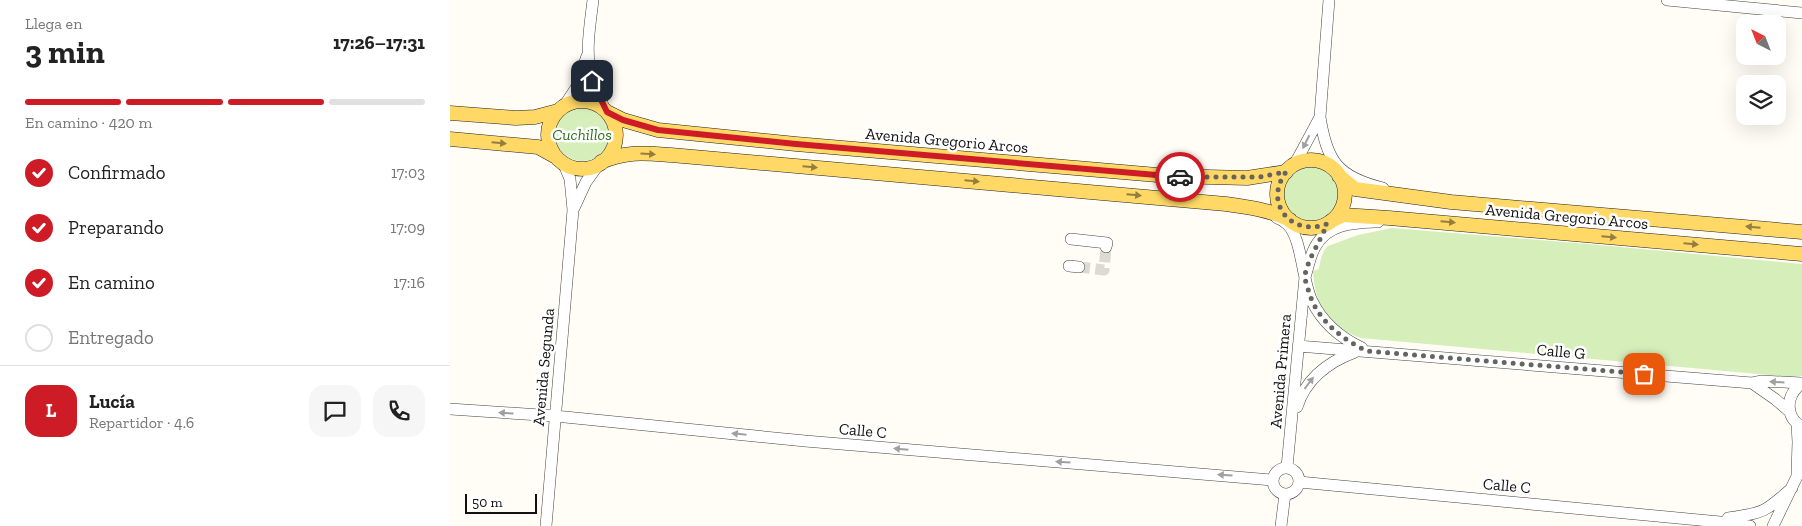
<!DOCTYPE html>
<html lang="es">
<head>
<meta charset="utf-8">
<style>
  body { margin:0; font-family:"Zilla Slab",serif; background:#f6f6f6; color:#222; height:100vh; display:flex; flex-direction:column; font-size:19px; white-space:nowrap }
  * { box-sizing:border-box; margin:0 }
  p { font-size:16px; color:#767676 }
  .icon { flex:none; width:28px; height:28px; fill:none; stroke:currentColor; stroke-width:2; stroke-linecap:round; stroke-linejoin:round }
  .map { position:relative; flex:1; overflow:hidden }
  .sheet { display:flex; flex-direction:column; background:#fff; width:450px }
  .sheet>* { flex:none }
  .needle { width:32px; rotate:318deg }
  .tools { position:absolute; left:1286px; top:15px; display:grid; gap:10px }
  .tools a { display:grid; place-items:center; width:50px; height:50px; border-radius:10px; background:#fff; box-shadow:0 5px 20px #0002; font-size:25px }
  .scale { position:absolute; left:15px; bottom:12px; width:72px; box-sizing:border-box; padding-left:5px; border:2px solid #111; border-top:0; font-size:14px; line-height:18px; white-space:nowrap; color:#111; -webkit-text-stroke:4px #fff; paint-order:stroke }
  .pin { position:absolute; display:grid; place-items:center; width:42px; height:42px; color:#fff; margin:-21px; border-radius:10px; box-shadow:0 2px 8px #0006 }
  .courier { position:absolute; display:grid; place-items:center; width:50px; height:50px; margin:-25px; border:4px solid #ce1c26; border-radius:50%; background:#fff; color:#222; box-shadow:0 1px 6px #0007 }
  .summary em { font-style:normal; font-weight:700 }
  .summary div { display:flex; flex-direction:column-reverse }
  .summary { display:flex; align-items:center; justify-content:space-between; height:85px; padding:0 25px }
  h1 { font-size:32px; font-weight:700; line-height:38px }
  .bar { display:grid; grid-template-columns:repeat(4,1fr); gap:8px 5px; align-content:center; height:60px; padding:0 25px }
  .bar i { height:6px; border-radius:4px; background:#e0e0e0 }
  .bar .on { background:#ce1c26 }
  .bar p { grid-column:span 4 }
  .line { display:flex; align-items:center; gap:12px; padding:0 25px; border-top:1px solid #e0e0e0 }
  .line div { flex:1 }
  .round { display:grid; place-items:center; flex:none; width:52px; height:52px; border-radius:15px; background:#f6f6f6 }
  ol { padding:0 25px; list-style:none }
  li { display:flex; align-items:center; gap:15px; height:55px }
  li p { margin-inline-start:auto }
  li .icon { padding:5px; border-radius:50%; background:#ce1c26; color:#fff; stroke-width:4 }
  li:last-child { color:#767676 }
  li i { width:28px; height:28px; border:2px solid #e0e0e0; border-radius:50% }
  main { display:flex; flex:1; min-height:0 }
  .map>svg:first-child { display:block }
  .green { fill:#d5eeba }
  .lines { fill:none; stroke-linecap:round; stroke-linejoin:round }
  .minor-tunnel { stroke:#dbdad3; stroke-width:11; stroke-dasharray:11 5.5; stroke-linecap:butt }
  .minor-casing { stroke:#444; stroke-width:12 }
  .major-casing { stroke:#222; stroke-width:15 }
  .minor { stroke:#fff; stroke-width:11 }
  .major { stroke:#ffd865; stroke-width:14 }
  .oneway { fill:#a0a0a0 }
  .oneway2 { fill:#947e3f }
  .done { stroke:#646461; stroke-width:5; stroke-dasharray:0 9 }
  .route { stroke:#ce1c26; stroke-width:6 }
  .labels { text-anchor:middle; stroke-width:5; stroke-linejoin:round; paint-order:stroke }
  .park-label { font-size:16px; font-style:italic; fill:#2c701a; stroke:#fff }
  .street-label { font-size:16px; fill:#111; stroke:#fff }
</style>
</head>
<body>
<main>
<section class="sheet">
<div class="summary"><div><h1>3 min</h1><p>Llega en</p></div><em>17:26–17:31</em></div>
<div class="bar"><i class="on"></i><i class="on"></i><i class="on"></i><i></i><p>En camino · 420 m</p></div>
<ol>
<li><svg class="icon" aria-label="check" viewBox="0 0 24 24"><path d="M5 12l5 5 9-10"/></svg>Confirmado<p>17:03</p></li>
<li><svg class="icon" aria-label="check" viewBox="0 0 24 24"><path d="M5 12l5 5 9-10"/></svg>Preparando<p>17:09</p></li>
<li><svg class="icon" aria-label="check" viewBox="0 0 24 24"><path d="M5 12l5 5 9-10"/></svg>En camino<p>17:16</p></li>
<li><i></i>Entregado</li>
</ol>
<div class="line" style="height:90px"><b class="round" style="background:#ce1c26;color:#fff">L</b><div><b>Lucía</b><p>Repartidor · 4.6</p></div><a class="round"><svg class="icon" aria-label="chat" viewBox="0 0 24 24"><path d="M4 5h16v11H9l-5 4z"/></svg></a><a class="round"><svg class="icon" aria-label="phone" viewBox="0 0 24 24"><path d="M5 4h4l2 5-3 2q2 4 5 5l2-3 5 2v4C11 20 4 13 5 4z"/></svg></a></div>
</section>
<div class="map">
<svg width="1352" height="526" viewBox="0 0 1352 526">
  <rect width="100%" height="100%" fill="#fffdf5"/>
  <path class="green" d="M105 134a27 27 0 1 1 54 0a27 27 0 1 1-54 0Z
    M833 194a28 28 0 1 1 56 0a28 28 0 1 1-56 0Z
    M942 228 1138 244 1352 264V376L1340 377 911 338C878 326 865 307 863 271L869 269C870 261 872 251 878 246L908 235Z"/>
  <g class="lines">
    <path class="minor-tunnel" d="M629 267 654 270 656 247"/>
    <defs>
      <path id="minor" d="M143 0C140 26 134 56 143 81 146 91 151 100 155 110
        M879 0 870 117C877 162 888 177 933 188
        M1217 0 1352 13
        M114 106 126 88 137 56
        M842 167 848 158 870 117
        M124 208 136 182 149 164
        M827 218C830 219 834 221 837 224 852 237 852 281 862 301 872 322 891 338 912 348
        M621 239 657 243 656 247
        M619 266 629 267
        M848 346 1302 383 1312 381 1351 383
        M1302 383 1325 399 1339 411
        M1352 383C1336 395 1334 416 1352 427
        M847 407C856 378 878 362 905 352
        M0 409 105 416 355 441 823 480
        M1347 424 1348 442 1347 474
        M837 467 855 277C858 268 860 256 865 247 878 223 904 223 928 222
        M823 481a13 13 0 1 1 26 0a13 13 0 1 1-26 0Z
        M849 482 1270 522 1300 526
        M1278 518C1314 513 1315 512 1342 488
        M96 526 123 210 120 179 113 162
        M831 526 835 494
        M1323 526 1352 466"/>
      <path id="major" d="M98 135a34 34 0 1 1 68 0a34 34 0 1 1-68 0Z
        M157 112 173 120 208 130 346 144 719 176 797 178 836 172
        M0 113 66 118 85 117 108 111
        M0 139 88 147 106 157
        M827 194a34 34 0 1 1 68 0a34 34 0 1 1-68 0Z
        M151 162C177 151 194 153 221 155L776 204C798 207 820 210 840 220
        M889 176 905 189 1001 202 1352 232
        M881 221 893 215 939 218 1352 254"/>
    </defs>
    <use href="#minor" class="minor-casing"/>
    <use href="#major" class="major-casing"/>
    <use href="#minor" class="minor"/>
    <use href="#major" class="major"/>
  </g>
  <defs><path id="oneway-solid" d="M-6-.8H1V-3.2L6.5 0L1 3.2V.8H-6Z" transform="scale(1.25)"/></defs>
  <g class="oneway">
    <use href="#oneway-solid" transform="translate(856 142) rotate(116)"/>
    <use href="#oneway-solid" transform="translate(1327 382) rotate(-177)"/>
    <use href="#oneway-solid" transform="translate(859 383) rotate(-53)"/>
    <use href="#oneway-solid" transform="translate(56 413) rotate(-176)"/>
    <use href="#oneway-solid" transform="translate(289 434) rotate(-174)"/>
    <use href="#oneway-solid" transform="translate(451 449) rotate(-175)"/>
    <use href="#oneway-solid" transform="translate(613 462) rotate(-176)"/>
    <use href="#oneway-solid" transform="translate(775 475) rotate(-176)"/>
  </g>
  <g class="oneway2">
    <use href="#oneway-solid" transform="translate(49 143) rotate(5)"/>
    <use href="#oneway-solid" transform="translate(198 154) rotate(4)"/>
    <use href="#oneway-solid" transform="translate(360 167) rotate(5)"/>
    <use href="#oneway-solid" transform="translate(522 181) rotate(5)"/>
    <use href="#oneway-solid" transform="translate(684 195) rotate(5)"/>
    <use href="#oneway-solid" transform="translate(998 222) rotate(5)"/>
    <use href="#oneway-solid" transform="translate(1303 227) rotate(-175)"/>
    <use href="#oneway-solid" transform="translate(1159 237) rotate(5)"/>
    <use href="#oneway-solid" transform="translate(1241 244) rotate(5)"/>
  </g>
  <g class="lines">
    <path class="done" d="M730 177H809L836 172C813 203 841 237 877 224 872 238 855 264 855 277 855 281 857 285 858 289 866 319 890 338 917 351L1194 374"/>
    <path class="route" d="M142 81 157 112 173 120 208 130 346 144 730 177"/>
  </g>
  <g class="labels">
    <g class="park-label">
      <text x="132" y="140">Cuchillos</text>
    </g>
    <g class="street-label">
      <text transform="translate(497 140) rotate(5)" y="6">Avenida Gregorio Arcos</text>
      <text transform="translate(1117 216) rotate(5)" y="6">Avenida Gregorio Arcos</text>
      <text transform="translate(1111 351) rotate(5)" y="6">Calle G</text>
      <text transform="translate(93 367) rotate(-85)" y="6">Avenida Segunda</text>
      <text transform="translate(830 371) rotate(-85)" y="6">Avenida Primera</text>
      <text transform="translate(413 430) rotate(5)" y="6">Calle C</text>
      <text transform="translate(1057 485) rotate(5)" y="6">Calle C</text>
    </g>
  </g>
</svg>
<div class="tools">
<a><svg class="needle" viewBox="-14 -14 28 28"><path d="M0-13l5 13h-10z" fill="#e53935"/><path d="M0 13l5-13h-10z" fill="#767676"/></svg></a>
<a><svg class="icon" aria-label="layers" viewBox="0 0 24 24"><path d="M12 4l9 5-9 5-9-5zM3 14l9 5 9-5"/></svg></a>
</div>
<div class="scale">50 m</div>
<div class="pin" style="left:1194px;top:374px;background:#ea580c"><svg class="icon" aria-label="bag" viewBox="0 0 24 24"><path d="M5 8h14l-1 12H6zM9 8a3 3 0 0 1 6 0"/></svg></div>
<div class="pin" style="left:142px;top:81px;background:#1f2937"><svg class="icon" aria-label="home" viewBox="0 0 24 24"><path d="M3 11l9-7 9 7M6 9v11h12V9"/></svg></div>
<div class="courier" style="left:730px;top:177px"><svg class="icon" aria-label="car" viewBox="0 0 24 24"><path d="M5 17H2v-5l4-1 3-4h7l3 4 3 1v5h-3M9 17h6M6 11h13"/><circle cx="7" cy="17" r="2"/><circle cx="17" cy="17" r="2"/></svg></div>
</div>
</main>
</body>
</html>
